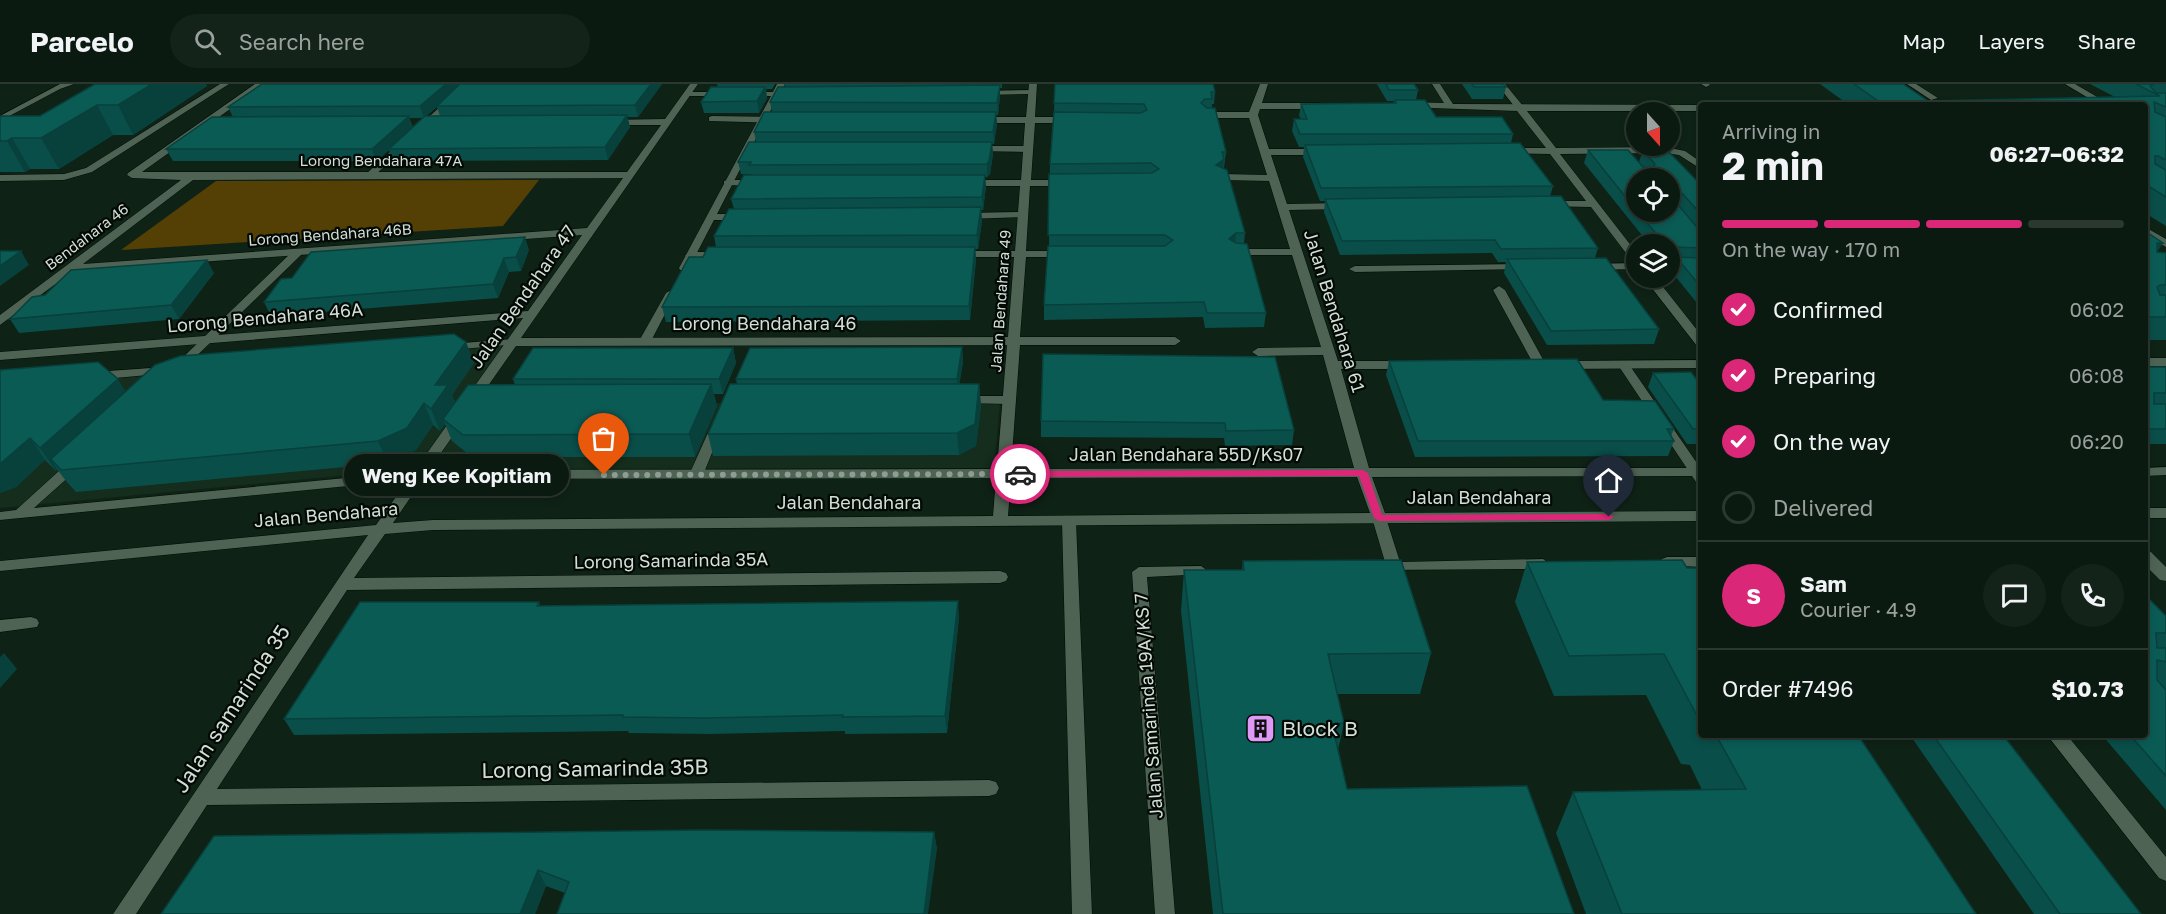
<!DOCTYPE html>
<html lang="en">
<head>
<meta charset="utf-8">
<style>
  body { margin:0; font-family:"Golos Text",sans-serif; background:#142319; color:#f1f3f6; height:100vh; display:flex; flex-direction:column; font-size:22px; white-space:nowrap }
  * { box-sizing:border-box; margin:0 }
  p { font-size:20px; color:#9aa19f }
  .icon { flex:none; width:33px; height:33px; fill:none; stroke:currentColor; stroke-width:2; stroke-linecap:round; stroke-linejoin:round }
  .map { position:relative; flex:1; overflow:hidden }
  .sheet { position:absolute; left:1698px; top:18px; width:450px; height:636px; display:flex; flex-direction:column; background:#0b1a10; border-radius:6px; box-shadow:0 3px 9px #0003,0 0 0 2px #2b3830 }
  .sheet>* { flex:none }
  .needle { width:39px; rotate:159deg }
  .tools { position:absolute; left:1626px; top:18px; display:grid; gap:12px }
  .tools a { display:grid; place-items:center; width:54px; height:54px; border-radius:50%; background:#0b1a10; box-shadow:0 3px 9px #0003,0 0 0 2px #2b3830; font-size:30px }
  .pin { position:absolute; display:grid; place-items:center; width:51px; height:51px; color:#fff; margin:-62px -26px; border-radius:50% 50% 50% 0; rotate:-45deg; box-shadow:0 0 6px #0007 }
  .pin .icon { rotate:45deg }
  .courier { position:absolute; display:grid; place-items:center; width:60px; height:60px; margin:-30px; border:4px solid #db2777; border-radius:50%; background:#fff; color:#222; box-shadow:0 2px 8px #0007 }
  .bubble { position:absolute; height:42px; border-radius:21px; background:#0b1a10; box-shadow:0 3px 9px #0003,0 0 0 2px #2b3830; font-size:20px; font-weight:700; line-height:42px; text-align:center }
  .overview em { font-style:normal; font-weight:700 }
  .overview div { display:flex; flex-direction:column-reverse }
  .overview { display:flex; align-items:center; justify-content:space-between; height:102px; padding:0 24px }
  h1 { font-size:39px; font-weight:700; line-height:45px }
  .bar { display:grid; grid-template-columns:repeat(4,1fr); gap:9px 6px; align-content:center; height:72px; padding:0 24px }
  .bar i { height:8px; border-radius:4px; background:#2b3830 }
  .bar .selected { background:#db2777 }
  .bar p { grid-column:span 4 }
  .line { display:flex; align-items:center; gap:15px; padding:0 24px; border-top:2px solid #2b3830 }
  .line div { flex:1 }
  .round { display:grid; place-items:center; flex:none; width:63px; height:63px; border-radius:32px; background:#142319 }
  ol { padding:0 24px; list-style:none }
  li { display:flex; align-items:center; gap:18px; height:66px }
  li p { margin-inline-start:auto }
  li .icon { padding:6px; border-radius:50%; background:#db2777; color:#fff; stroke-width:4 }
  li:last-child { color:#9aa19f }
  li i { width:33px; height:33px; border:3px solid #2b3830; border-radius:50% }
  header { display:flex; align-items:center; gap:36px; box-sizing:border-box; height:84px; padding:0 30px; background:#0b1a10; border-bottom:2px solid #2b3830 }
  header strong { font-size:28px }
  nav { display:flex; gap:33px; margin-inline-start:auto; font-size:21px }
  .search { width:420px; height:54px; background:#142319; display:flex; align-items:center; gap:15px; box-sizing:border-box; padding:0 21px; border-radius:33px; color:#9aa19f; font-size:22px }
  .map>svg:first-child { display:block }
  .built { fill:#142d1d }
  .green { fill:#544004 }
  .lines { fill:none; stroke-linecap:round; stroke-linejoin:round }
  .service-casing { stroke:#000b03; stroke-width:1 }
  .minor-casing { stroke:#000b03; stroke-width:1 }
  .service { fill:#4e6354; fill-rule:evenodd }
  .minor { fill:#4e6354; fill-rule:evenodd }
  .wall { fill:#094e49; fill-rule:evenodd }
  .shaded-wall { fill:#08403c }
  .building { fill:#0b5b55; stroke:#08403c; stroke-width:1.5 }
  .route { fill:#db2777 }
  .done { stroke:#8e9d93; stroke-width:6; stroke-dasharray:0 10.8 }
  .labels { text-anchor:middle; stroke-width:4.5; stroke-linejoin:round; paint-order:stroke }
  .far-street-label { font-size:15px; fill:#d3dfd6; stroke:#030905 }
  .street-label { font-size:18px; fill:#d3dfd6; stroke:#030905 }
  .near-street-label { font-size:21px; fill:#d3dfd6; stroke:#030905 }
  .near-poi-label { font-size:21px; fill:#d3dfd6; stroke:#030905; text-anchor:start }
</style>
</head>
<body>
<header>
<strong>Parcelo</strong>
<div class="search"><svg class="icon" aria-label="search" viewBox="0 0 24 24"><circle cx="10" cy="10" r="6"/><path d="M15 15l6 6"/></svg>Search here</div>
<nav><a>Map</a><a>Layers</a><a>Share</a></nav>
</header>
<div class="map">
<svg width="2166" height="830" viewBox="0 0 2166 830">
  <rect width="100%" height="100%" fill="#0f2216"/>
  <path class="built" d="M503 261 463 319H1000L994 384 412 385 0 424V300Z"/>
  <path class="green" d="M539 96 503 142 121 166 216 97Z"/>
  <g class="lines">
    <defs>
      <path id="service" d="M60 0H74L60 5 0 37V32Z
        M220 0H229L92 88 64 96 0 97V91L64 90 86 84Z
        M465 0H474L426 45H420V41Z
        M777 0H785L781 8H793L797 10 793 12H778L717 130H742L747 133 742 136H714L689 184 688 186H680L679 184 771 12H749L745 10 749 8H773Z
        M1497 0H1505L1523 22V26H1517Z
        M1701 0H1709L1710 1 1706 3Z
        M1907 0H1916L1938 14 1931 16Z
        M1035 6 1036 8 1032 10 983 11 979 9 983 7Z
        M687 8H724L728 10 724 12H684V8Z
        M401 58 408 60 372 94H366V90Z
        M976 62H1028L1032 65 1028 68 973 67V63Z
        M1023 128 1028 131 1026 133 965 135 960 132 965 129Z
        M297 166 302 169 301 171 182 286H174L172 284 174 282 293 167Z
        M1670 179 1701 180V186L1670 185Z
        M671 206 676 209 651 257 645 260 641 259 639 257 666 209Z
        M513 255 517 256V260L450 266 444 263 450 260Z
        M1624 278 1628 279 1701 385V399L1696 398 1618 281Z
        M165 283 169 285 171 287 169 289 94 296 88 292 94 288Z
        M963 312H1009L1015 316 1009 320 959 319 957 316 959 313Z
        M717 338 723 342 703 391 701 394H691L689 391 711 342Z
        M76 375 81 376 82 379 81 382 34 424 419 387 426 391 419 395 0 436V428L16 426 71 376Z
        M1379 430 1386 434 1400 478 1543 475 1550 480 1543 485 1380 486 1378 483 1380 480 1385 478 1372 434Z
        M1069 433 1076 437 1092 830H1072L1062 437Z
        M1667 473H1701V483L1662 481 1660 478 1662 475Z
        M1201 482 1208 487 1206 490 1147 493 1175 830H1155L1132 488 1139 483Z"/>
      <path id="minor" d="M255 0H265L142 88H627L661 41H609L604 38 606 36 665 35 690 0H698L521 254 1008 253 1014 173H957L951 170 957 167H1015L1020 102H965L960 99 965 96H1021L1025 39H976L971 36 976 33H1026L1029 0H1037L1035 33H1072L1077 36 1072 39H1035L1031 96H1067L1072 99 1067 102H1030L1026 167H1068L1074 170 1068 173H1026L1020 253H1175L1181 257 1175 261H1020L1011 385 1354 384 1323 271 1258 272 1252 268 1258 264 1321 263 1292 171H1236L1230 168 1236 165H1290L1269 97 1222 96 1217 93 1222 90 1267 91 1249 34H1207L1202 31 1207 28H1249L1260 0H1268L1262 19H1320L1324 22 1320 25H1260L1258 31 1269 65H1325L1330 68 1325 71H1271L1287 120 1345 119 1350 122 1345 125 1289 126 1338 277H1407L1413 281 1407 285H1341L1369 384H1701V392L1372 393 1385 429 1701 427V437L433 446 385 450 354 494 1000 487 1006 489 1008 493 1006 497 1000 499 347 506 217 705 989 696 996 698 999 704 996 710 989 712 207 721 136 830H113L368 451 0 487V477L376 441 523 234 0 276V268L528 227 582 151 73 187 0 241V231L181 96 132 94 127 91 128 89ZM623 94 587 144 83 180 193 96ZM1007 261 997 385 429 386 516 262ZM1357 393 1370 429 1008 432 1011 394ZM996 394 993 432 433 436 393 439 423 395Z
        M1432 0H1440L1453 20 1701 21V27H1527L1556 64 1665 63 1685 67 1701 78V85L1679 71 1665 69 1560 70 1636 168V178L1632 177 1591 123 1542 122V118L1546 117H1586L1550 70 1505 69V65L1508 64H1546L1517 27 1404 23 1403 21 1407 18 1444 19Z
        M2065 0H2075L2111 21H2100Z
        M712 32 781 33 786 36 781 39 709 37V33Z
        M728 96H758L763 99 758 102 724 101V97Z
        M2145 143 2166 155V163L2145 151Z
        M691 168H723L729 171 723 174 687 173 685 171Z
        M1636 179V185L1592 186 1586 183 1592 180Z
        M1526 180 1532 183 1530 185 1355 188 1349 185 1355 182Z
        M1644 194H1656L1701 251V263L1697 262Z
        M1499 202 1505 206 1546 281 1545 284H1535L1534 281 1493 206Z
        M2145 274H2166V282H2145Z
        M1701 276V284L1560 285 1554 281 1560 277Z
        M2166 383V391L2145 392V384Z
        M2145 424H2166V434H2145Z
        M2145 467 2151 468 2166 483V497L2160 496 2145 481Z
        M31 533 37 535 39 539 37 543 0 548V536Z
        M2047 651H2067L2166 773V797L2159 794Z"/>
    </defs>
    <use href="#service" class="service-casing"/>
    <use href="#minor" class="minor-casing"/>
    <use href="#service" class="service"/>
    <use href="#minor" class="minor"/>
  </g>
  <path class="wall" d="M95 0H206L207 2 133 51H113L59 85H30L25 88H0V32H40Z
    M262 0H662L638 33H627L630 43 608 76 393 77 389 66 376 77H173L166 65 233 33 228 23ZM437 23 440 32H426ZM409 34H423L413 43Z
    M717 0H775L772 5H766L767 14 759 29H704L701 18 718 3Z
    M784 0H1002V4H1000V12L998 31H996L997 40 994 60H992L993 70 990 90 987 93H985L986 103 983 126H981L982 137 978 165H975L976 176 970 236 666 238 662 223 703 173 716 163 714 152 734 125 731 115 751 91V90H741L738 78 756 58 754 48 772 28 770 18 785 3Z
    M1055 0 1215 8 1214 20H1212V24L1226 68 1224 84 1245 149 1244 160 1266 229 1264 243 1205 244 1203 233 1044 236V221L1049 162 1050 80 1054 28Z
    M1377 0H1414L1418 6 1416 16 1436 33 1513 50 1511 59 1553 102 1550 113 1598 164 1595 174 1659 245 1654 260 1547 261 1504 189 1506 178H1498L1492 169 1340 171 1324 128 1325 117H1320L1303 73 1304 63H1299L1292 47 1294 35H1301L1299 32 1301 20 1394 19V17H1387Z
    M1462 0H1503L1506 3 1503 15H1472Z
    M1820 0H1903L1928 17 2115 13 2090 0H2166V142L2145 129V21H1849Z
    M1588 66 1639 78 1643 66 1701 101V224L1671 187 1674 177H1670V178V160H1649L1584 79ZM1636 94 1670 128H1636Z
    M2145 147 2157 168 2166 169V256H2145Z
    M529 166 521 187 509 188 498 214 271 232 264 218Z
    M214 189 179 235 19 249 10 235 45 211Z
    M962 263 963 278 959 300H979L981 322 976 362 959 371 713 372 708 350 737 300 736 295Z
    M733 264 736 279 723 310H714L717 322 695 373H472L452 357 445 340 440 347 433 341 416 366 388 379 76 408 66 397 57 385 56 387 45 376 16 403 0 409V286L126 307 474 279 452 311 455 318 515 301 513 295Z
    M1043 270 1294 346 1292 361 1225 362 1224 354 1041 353V337Z
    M1389 277 1603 316 1674 345 1671 352 1674 357 1668 372 1415 373 1386 291Z
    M2145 283H2166V360H2145Z
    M1653 289 1701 301V360H1687L1648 303Z
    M1243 477 1431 569 1420 610H1337L1344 639 1338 666 1347 705 1574 830H1213L1181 527 1184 486H1242Z
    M1527 478 1701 484V651H1858L1976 830H1586L1556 749 1573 708 1702 706 1690 681 1681 680 1646 611 1554 612 1515 518Z
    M2145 511 2166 532V726L2102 651H2145Z
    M539 518 540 522 959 533 947 649 845 650V647L711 650 629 649 628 647 294 651 284 635Z
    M1910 651H2003L2141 830H2034Z
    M934 748 937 765 565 809 546 802 535 830H161L214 752Z"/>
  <path class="shaded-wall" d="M152 0H206L207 2 133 51 118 21Z
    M446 0H462L424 34 420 22Z
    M651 0H662L638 33 635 21Z
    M1000 1V12L998 31 997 19Z
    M765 3 767 14 759 29 757 17Z
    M97 21 113 51 59 85 41 54Z
    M996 28 997 40 994 60 993 48Z
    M627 31 630 43 608 76 605 63Z
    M409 32 413 44 389 65V66L376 77 372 65Z
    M12 54 30 85 25 88 7 57Z
    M992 58 993 70 990 90 987 93V80Z
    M1224 75 1223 88 1216 81Z
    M985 91 986 103 983 126 982 113Z
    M981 123 982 137 978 165 977 151Z
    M1236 149 1235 163 1229 155Z
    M525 153 529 166 521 187 516 173Z
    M2157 159H2163L2149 181Z
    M975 163 976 176 970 236 969 222Z
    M21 167 29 181 0 202V182Z
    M504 174 509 188 498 214 493 200Z
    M207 176 214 189 179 235 171 221Z
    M466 258 474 279 452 311 457 323 443 335 445 340 440 347 431 325 435 301Z
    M962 263 963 278 958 310 957 295Z
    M733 264 736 279 723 310 719 295Z
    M118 295 131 317 51 375 57 385 56 387 40 364Z
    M711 300 717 322 695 373 689 350Z
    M979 300 981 322 976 362 959 371 957 349Z
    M424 319 433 341 416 366 388 379 378 357Z
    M30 354 45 376 16 403 0 409V380Z
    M958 517 959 533 947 649 945 632Z
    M4 569 17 585 0 604V573Z
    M934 748 937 765 928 830H924Z
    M538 786 546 802 535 830H520Z"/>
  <path class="building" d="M95 0H152L118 21H97L41 54H12L7 57H0V32H40Z
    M262 0H446L420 22 228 23Z
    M460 0H651L635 21 437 22Z
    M1055 0H1213L1215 8H1211L1212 15H1205L1201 19 1207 24H1215L1226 68H1222L1224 75 1216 81 1227 86 1245 149H1236L1229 155 1236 159 1247 160 1266 229H1207L1204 218 1044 221 1048 162H1165L1173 156 1165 151H1048L1049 90 1152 89 1159 85 1151 79 1050 80 1054 28 1141 29 1147 26 1144 20 1054 19Z
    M1386 0H1414L1418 6H1389Z
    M1472 0H1503L1506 3H1474Z
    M1854 0H1903L1928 17 2160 12 2136 0H2154L2150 2 2156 9H2166V23L2154 18 2155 28 2166 33V76L2158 72H2155V80L2166 86V113L2145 100V21H1884Z
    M1000 1 997 19 770 18 778 3Z
    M711 3H765L757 17 701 18Z
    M1395 16H1425L1436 33H1502L1513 50H1300L1294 35H1307L1301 20 1396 19Z
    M764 28H996L993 48H754Z
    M627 31 605 63 389 65 425 32Z
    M409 32 372 65H166L212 33Z
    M749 58H992L989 77 987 80 749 81 751 78H738Z
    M1520 59 1553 102 1321 104 1305 61Z
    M1588 66H1628L1643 83 1653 84 1655 80 1643 66H1667L1701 101V130L1679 106 1673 104V115L1701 148V164L1675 163 1672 170 1670 166V160H1665L1638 128H1670V94H1636V126Z
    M744 91H985L982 113 731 115Z
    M1561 112 1598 164 1501 165 1495 156 1342 157 1325 115Z
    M981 123 977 151 714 152 729 125Z
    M2145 147 2163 159H2157V168L2166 169V201H2160L2157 203 2160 211H2166V233H2145Z
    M525 153 516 173 504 174 493 200 264 218 281 195 292 194 311 168Z
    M708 163H975L969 222 662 223 689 173H703Z
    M0 167H21L0 182Z
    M1676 173 1701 174V203Z
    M1606 174 1659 245 1551 247 1507 175Z
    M207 176 171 221 10 235 32 213 45 211 71 186Z
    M454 250 466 258 435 301H448L431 325 424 319 407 344 378 357 61 386 51 375 155 281 180 272Z
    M962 263 957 295H736L750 264Z
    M533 264H733L719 295H513Z
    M1043 270 1275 273 1294 346 1226 347 1225 339 1041 337Z
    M1577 275 1603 316 1655 317 1674 345H1667L1674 357H1418L1389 277Z
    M98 278 118 295 40 364 30 354 0 380V286Z
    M2145 283H2166V309H2154V320H2166V345H2145Z
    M1691 288 1701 301V345H1693L1653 289Z
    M711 300 689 350 463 351 443 335 468 301Z
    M730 300H979L975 340 957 349 708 350Z
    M1401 476 1431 569 1328 570 1344 639 1332 640 1347 705 1527 702 1574 830H1223L1184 486H1244L1243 477Z
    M1682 476 1687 484H1701V639L1664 570 1569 572 1527 478Z
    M2145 511 2166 532V549H2156L2157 564H2166V578L2157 576V596L2166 606V692L2130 651H2145Z
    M958 517 945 632 842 633 843 631 706 634 623 633V631L284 635 360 518H539L537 522Z
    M1716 651H1858L1976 830H1622L1573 708 1746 705Z
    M1933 651H2003L2141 830H2060Z
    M702 746 934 748 924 830H557L569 798 538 786 520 830H161L214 752Z"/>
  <path class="route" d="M1363 386 1368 389 1382 431 1609 430 1614 433 1609 436 1379 437 1374 434 1359 392 1020 393 1015 390 1020 387Z"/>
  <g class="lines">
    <path class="done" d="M604 391 1020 390"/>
  </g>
  <defs>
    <symbol id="building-square" viewBox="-11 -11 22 22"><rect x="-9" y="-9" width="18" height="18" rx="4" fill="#dd99f4" stroke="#030905"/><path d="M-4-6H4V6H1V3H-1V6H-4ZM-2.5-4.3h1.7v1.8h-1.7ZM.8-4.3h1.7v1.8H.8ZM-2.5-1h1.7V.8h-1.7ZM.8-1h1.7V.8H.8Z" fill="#111"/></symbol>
  </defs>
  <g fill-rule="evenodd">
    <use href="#building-square" x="1244" y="628" width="33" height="33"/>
  </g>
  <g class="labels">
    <g class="far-street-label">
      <text x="381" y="82">Lorong Bendahara 47A</text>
      <text transform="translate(330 151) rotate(-4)" y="5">Lorong Bendahara 46B</text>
      <text transform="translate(87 153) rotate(-37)" y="5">Bendahara 46</text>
      <text transform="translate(1001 217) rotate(-86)" y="5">Jalan Bendahara 49</text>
    </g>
    <g class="street-label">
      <text transform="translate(523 213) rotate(-55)" y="6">Jalan Bendahara 47</text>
      <text transform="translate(1334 227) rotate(73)" y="6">Jalan Bendahara 61</text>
      <text transform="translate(265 234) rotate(-5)" y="6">Lorong Bendahara 46A</text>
      <text x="764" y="246">Lorong Bendahara 46</text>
      <text x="1186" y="377">Jalan Bendahara 55D/Ks07</text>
      <text x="1479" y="420">Jalan Bendahara</text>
      <text x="849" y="425">Jalan Bendahara</text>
      <text transform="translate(326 431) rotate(-5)" y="6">Jalan Bendahara</text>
      <text transform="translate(671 477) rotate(-1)" y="6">Lorong Samarinda 35A</text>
      <text transform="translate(1149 622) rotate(-94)" y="6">Jalan Samarinda 19A/KS 7</text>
    </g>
    <g class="near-street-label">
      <text transform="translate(232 625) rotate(-57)" y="7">Jalan samarinda 35</text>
      <text transform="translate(595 685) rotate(-1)" y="7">Lorong Samarinda 35B</text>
    </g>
    <g class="near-poi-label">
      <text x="1282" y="652">Block B</text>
    </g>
  </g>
</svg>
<div class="tools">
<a><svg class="needle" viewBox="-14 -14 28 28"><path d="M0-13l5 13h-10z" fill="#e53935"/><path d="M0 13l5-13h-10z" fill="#9aa19f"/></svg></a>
<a><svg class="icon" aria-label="locate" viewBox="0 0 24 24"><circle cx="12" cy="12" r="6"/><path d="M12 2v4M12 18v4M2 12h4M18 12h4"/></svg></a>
<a><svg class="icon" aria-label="layers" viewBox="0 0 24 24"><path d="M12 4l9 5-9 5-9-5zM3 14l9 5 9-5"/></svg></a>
</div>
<div class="pin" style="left:604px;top:391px;background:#ea580c"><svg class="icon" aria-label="bag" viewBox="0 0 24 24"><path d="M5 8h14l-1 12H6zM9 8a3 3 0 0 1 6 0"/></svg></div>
<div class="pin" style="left:1609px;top:433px;background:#1f2937"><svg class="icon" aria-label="home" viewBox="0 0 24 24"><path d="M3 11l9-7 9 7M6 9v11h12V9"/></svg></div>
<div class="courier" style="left:1020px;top:390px"><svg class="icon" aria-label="car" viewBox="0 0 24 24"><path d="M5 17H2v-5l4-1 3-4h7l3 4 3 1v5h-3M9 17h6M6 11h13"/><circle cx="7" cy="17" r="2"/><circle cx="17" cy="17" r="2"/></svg></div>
<div class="bubble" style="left:344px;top:370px;width:225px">Weng Kee Kopitiam</div>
<section class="sheet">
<div class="overview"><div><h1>2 min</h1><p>Arriving in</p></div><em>06:27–06:32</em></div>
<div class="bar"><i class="selected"></i><i class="selected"></i><i class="selected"></i><i></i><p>On the way · 170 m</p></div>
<ol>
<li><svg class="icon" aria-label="check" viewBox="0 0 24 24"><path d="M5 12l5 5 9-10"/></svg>Confirmed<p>06:02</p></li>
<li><svg class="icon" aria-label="check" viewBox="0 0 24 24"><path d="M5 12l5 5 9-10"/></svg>Preparing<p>06:08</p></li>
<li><svg class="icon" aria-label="check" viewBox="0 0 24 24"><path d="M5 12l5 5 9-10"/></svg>On the way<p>06:20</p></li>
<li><i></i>Delivered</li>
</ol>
<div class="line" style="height:108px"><b class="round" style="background:#db2777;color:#fff">S</b><div><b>Sam</b><p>Courier · 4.9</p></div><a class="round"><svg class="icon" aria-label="chat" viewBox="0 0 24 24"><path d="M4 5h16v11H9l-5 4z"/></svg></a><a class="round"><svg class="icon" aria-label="phone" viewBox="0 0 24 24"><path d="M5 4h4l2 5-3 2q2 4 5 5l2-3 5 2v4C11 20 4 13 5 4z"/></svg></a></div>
<div class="line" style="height:78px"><div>Order #7496</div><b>$10.73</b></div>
</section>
</div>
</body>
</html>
